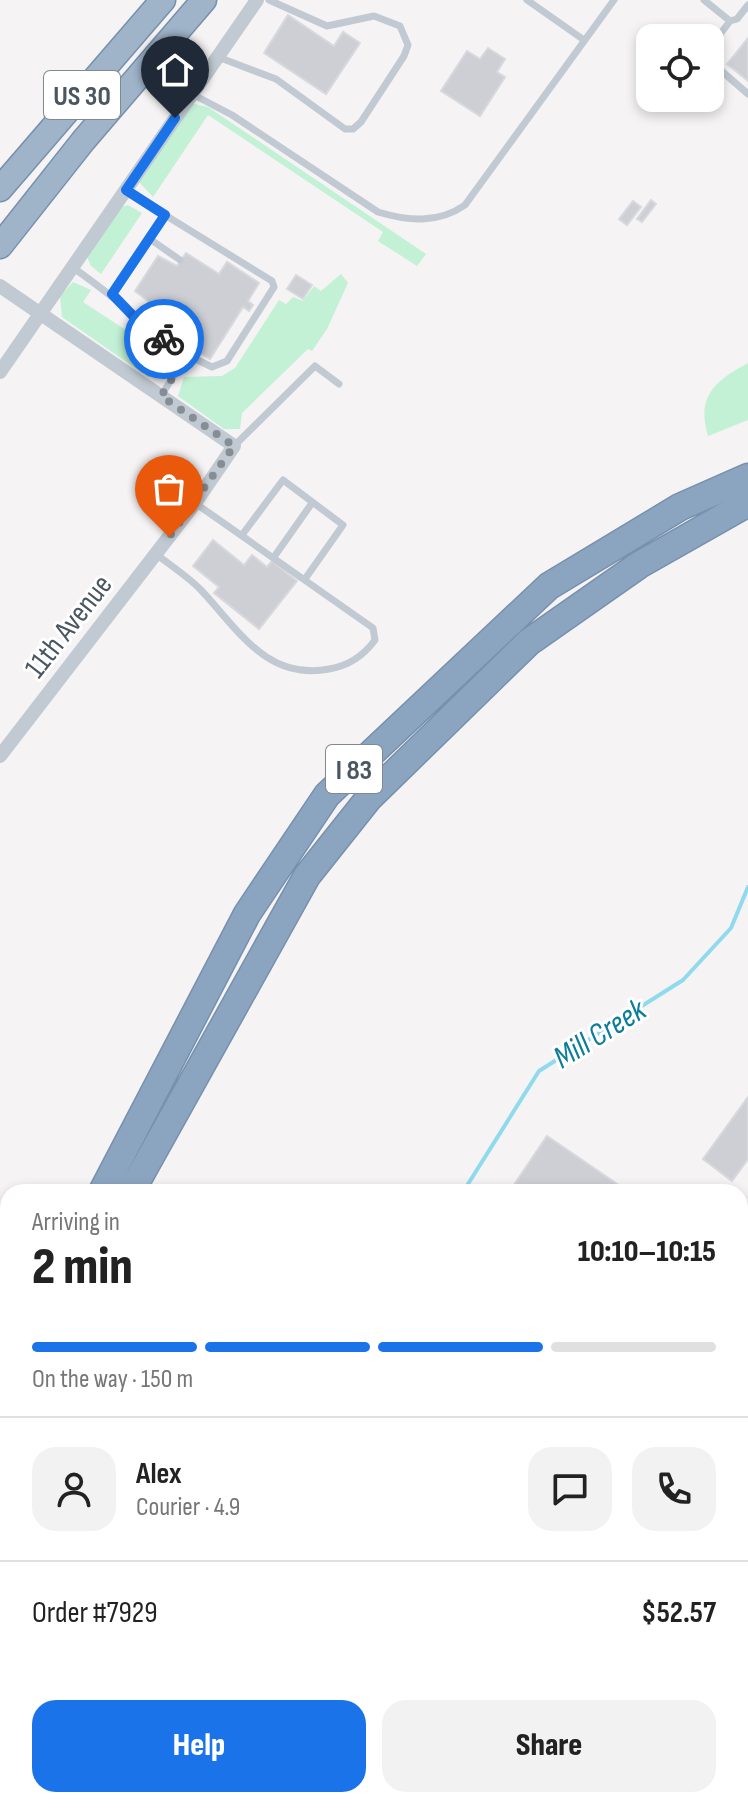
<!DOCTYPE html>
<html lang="en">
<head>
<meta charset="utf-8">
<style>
  body { margin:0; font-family:"Sofia Sans Condensed",sans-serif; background:#f2f2f2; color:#222; height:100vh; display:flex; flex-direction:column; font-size:30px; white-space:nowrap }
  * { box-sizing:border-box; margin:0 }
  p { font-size:26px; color:#767676 }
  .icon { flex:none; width:44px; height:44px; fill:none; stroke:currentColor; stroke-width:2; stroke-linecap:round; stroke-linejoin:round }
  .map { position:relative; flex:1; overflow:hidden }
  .side { position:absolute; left:0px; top:1184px; width:748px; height:624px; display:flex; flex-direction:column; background:#fff; border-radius:24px 24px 0 0; box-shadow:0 4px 12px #0003 }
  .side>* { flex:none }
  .buttons { position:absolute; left:636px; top:24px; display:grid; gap:16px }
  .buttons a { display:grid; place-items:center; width:88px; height:88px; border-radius:16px; background:#fff; box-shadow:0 4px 12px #0003; font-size:40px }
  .pin { position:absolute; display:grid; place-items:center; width:68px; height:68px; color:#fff; margin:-82px -34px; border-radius:50% 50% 50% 0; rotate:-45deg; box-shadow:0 0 8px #0007 }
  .pin .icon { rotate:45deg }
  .courier { position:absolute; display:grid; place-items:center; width:80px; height:80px; margin:-40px; border:6px solid #1a73e8; border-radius:50%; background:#fff; color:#222; box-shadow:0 2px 10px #0007 }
  .overview em { font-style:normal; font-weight:800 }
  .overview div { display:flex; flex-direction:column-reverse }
  .overview { display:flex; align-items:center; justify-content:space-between; height:136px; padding:0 32px }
  h1 { font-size:52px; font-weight:800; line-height:60px }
  .bar { display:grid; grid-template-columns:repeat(4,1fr); gap:12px 8px; align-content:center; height:96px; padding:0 32px }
  .bar i { height:10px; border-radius:6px; background:#e0e0e0 }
  .bar .active { background:#1a73e8 }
  .bar p { grid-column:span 4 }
  .line { display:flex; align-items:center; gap:20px; padding:0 32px; border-top:2px solid #e0e0e0 }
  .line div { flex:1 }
  .round { display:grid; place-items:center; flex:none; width:84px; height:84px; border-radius:24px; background:#f2f2f2 }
  .action { display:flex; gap:16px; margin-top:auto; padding:16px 32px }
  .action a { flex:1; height:92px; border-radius:24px; background:#1a73e8; color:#fff; font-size:32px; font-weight:800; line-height:92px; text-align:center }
  .action a+a { background:#f2f2f2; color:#222 }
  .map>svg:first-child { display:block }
  .green { fill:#c3f1d5 }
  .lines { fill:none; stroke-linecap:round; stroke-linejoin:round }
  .stream { stroke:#90daee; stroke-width:4 }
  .building { fill:#cdcfd5; stroke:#d7d9de; stroke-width:2 }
  .trunk-casing { stroke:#7690ad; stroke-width:27 }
  .motorway-casing { stroke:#7690ad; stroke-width:29 }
  .service { stroke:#c1cad2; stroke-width:7 }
  .minor { stroke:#c1cad2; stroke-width:14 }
  .trunk { stroke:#9fb4c9; stroke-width:24 }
  .motorway { stroke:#8ba5c1; stroke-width:26 }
  .rail { stroke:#b5b8bd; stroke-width:4 }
  .done { stroke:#868d94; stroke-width:8; stroke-dasharray:0 14.4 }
  .route { stroke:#1a73e8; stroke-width:10 }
  .labels { text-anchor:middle; stroke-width:6; stroke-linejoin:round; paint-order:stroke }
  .shield { fill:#fff; stroke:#808990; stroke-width:2 }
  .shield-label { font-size:28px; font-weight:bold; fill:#4a5661 }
  .street-label { font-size:30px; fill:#4a5661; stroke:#fff }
  .water-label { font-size:32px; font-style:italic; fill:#0c7c9b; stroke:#fff }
</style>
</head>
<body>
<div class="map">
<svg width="748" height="1808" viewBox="0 0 748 1808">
  <rect width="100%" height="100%" fill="#f5f3f3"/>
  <path class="green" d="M190 103 208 107 426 254 417 266 378 241 383 232 208 115 153 197 139 182Z
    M128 205 142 213 101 274 91 266 87 257 119 208Z
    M341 274 348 283 327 329 312 351 308 349 242 413 240 429H224L178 396 184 377 222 376 235 368 279 300 286 304 293 297 303 301 314 286 321 291Z
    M73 282 91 290 83 302 164 355 168 360 163 375 148 377 62 317 60 296Z
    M748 363V420L708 436C696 396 715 381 748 363Z"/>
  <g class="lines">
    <path class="stream" d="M463 1192 539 1071 683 980 731 928 748 887
      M0 1737 8 1731"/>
  </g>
  <path class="building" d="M288 15 334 46 343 32 360 43 326 94 264 53Z
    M748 38V81L727 64Z
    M488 48 505 59 497 72 505 77 480 116 441 91 467 51 480 59Z
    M651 200 656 204 642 222 637 219Z
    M633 201 641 207 627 225 619 219Z
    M186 253 219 274 227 262 259 283 248 301 253 305 249 311 243 307 210 359 145 316 152 304 135 291 158 256 177 266Z
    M296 275 312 285 303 299 287 289Z
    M213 540 244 565 252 555 267 567 272 561 297 581 259 629 214 593 219 587 193 566Z
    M748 1097V1159L732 1181 703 1159Z
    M547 1136 629 1192H509Z
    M748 1217V1329L740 1326V1229Z"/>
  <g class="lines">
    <defs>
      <path id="trunk" d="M0 189 163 0
        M0 246 83 141 204 0"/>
      <path id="motorway" d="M102 1192 247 914 327 795 549 586 680 507 748 477
        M131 1192 307 876 369 798 529 642 639 565 748 503
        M0 1388 8 1373
        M0 1436 8 1421"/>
    </defs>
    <use href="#trunk" class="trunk-casing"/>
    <use href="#motorway" class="motorway-casing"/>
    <path class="service" d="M527 0 584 40
      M704 0 730 21 737 19 748 5
      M710 56 712 45 730 21
      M218 57 276 79 345 129H353L361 122 404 56 408 45 400 26 374 16 327 26 269 0
      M710 61 748 94
      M192 94 232 115 378 212C408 221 438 224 465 205L614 0
      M165 215 272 281 274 287 227 361 212 367 187 355
      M150 239 180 260
      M72 267C113 295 147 327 187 355L161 396
      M112 294 165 215 126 190
      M234 446 315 366 339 384
      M242 535 283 480 343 525 305 579
      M156 554C170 565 187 576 200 589 238 629 266 681 329 669 348 666 364 655 375 640L373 628 195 503
      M274 557 312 503
      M740 1372 748 1376
      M523 1800 530 1808"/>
    <path class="minor" d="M0 286 234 446 195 503 0 756
      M0 372 257 0
      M0 1593 8 1600
      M241 1800 250 1808"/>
    <use href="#trunk" class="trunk"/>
    <use href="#motorway" class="motorway"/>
    <path class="rail" d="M740 1682 748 1660
      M695 1808 697 1800"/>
  </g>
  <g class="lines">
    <path class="done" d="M164 339 187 355 161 396 234 446 169 537"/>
    <path class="route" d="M164 339 138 321 112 294 165 215 126 190 175 118"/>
  </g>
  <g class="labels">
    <g class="shield">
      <rect x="44" y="71" width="76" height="48" rx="6"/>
      <rect x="326" y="745" width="56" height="48" rx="6"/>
    </g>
    <g class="shield-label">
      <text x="82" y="105">US 30</text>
      <text x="354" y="779">I 83</text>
    </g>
    <g class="street-label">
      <text transform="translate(68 626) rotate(-52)" y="10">11th Avenue</text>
    </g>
    <g class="water-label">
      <text transform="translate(599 1033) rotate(-32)" y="11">Mill Creek</text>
    </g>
  </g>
</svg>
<div class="buttons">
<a><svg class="icon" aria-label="locate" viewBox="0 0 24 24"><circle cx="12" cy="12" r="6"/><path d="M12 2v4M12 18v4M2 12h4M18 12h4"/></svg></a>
</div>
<div class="pin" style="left:169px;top:537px;background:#ea580c"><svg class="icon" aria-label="bag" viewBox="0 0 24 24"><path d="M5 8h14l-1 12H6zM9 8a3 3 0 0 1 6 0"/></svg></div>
<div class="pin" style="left:175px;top:118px;background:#1f2937"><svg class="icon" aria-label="home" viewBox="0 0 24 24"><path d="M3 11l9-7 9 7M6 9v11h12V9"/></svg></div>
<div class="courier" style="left:164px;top:339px"><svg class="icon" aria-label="bike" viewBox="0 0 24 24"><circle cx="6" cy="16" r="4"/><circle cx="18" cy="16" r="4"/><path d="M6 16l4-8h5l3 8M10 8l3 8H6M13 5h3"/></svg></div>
<section class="side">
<div class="overview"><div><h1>2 min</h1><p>Arriving in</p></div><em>10:10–10:15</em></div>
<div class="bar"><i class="active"></i><i class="active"></i><i class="active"></i><i></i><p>On the way · 150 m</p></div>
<div class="line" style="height:144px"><a class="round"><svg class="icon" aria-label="person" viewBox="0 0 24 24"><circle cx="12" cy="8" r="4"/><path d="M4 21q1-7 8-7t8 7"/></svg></a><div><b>Alex</b><p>Courier · 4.9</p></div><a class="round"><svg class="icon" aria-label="chat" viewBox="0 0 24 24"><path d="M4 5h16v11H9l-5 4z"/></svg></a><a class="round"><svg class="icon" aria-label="phone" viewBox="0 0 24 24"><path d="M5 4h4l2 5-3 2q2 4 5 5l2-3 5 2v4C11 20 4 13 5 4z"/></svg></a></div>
<div class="line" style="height:104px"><div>Order #7929</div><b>$52.57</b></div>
<div class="action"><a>Help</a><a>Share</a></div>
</section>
</div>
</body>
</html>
